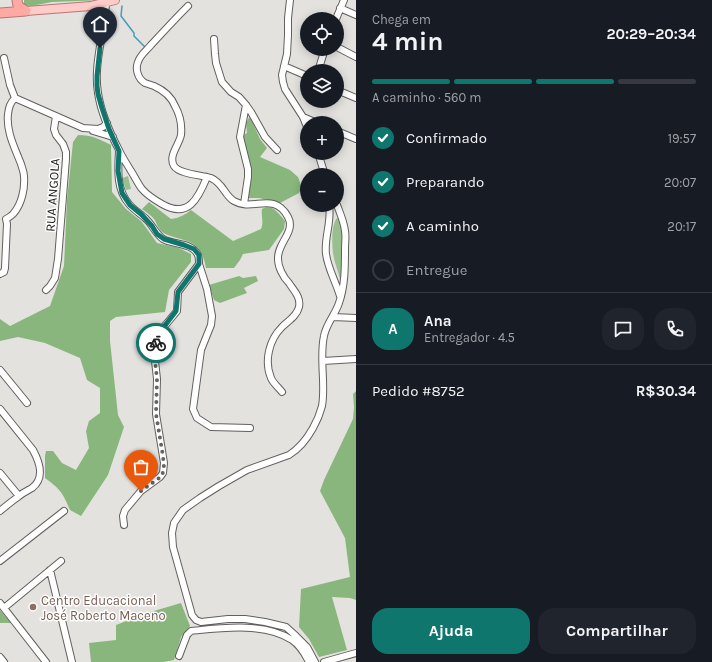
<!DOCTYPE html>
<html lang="pt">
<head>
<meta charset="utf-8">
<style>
  body { margin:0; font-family:Karla,sans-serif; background:#20242c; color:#f1f3f6; height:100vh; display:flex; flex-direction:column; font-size:15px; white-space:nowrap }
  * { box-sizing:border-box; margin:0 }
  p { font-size:13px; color:#9ea1a6 }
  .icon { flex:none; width:22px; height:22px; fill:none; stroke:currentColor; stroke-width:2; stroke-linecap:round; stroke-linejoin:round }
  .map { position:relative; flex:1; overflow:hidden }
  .details { display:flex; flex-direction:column; background:#171b24; width:356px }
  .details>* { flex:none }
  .controls { position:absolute; left:300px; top:12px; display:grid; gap:8px }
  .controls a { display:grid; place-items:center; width:44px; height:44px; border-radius:50%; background:#171b24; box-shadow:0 2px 10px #0003; font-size:20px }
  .pin { position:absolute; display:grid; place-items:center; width:34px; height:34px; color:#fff; margin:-41px -17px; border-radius:50% 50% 50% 0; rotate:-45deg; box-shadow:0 0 4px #0007 }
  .pin .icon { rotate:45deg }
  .courier { position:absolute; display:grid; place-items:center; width:40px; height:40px; margin:-20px; border:3px solid #0f766e; border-radius:50%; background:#fff; color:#222; box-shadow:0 1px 5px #0007 }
  .head em { font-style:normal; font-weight:700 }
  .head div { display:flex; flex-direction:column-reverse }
  .head { display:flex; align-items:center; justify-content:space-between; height:68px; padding:0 16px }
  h1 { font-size:26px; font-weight:700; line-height:30px }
  .bar { display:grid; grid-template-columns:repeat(4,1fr); gap:6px 4px; align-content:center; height:48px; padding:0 16px }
  .bar i { height:5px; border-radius:3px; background:#363941 }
  .bar .on { background:#0f766e }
  .bar p { grid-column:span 4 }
  .line { display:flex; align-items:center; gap:10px; padding:0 16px; border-top:1px solid #363941 }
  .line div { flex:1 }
  .round { display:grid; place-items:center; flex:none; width:42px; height:42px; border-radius:16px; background:#20242c }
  ol { padding:0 16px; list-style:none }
  li { display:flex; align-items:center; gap:12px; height:44px }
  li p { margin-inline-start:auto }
  li .icon { padding:4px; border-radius:50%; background:#0f766e; color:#fff; stroke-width:4 }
  li:last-child { color:#9ea1a6 }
  li i { width:22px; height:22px; border:2px solid #363941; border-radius:50% }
  .action { display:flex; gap:8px; margin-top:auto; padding:8px 16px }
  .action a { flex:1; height:46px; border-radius:16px; background:#0f766e; color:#fff; font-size:16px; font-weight:700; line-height:46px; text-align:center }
  .action a+a { background:#20242c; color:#f1f3f6 }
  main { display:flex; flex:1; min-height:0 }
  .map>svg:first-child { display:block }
  .green { fill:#99bf8f }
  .forest { fill:#88b67c }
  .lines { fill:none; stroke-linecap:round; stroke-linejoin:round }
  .stream { stroke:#459cbd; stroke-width:1.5 }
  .minor-casing { stroke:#62605d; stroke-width:8 }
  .major-casing { stroke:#b17975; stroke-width:10 }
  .highway-casing { stroke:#b17975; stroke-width:11 }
  .minor { stroke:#fff; stroke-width:6 }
  .major { stroke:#fecbc8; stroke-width:8 }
  .highway { stroke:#fea9a3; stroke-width:9 }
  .done { stroke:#656462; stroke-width:4; stroke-dasharray:0 7.2 }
  .route { stroke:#0f766e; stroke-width:5 }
  .education-dot { fill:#8d6e63; stroke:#fff; stroke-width:1.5 }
  .labels { text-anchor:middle; stroke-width:3; stroke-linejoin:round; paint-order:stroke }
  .street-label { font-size:13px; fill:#21201f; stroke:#fff }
  .education-label { font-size:13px; fill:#785e54; stroke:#fff; text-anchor:start }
</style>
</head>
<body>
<main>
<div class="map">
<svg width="356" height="662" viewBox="0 0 356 662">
  <rect width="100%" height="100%" fill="#e4e2df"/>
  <path class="green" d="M128 176 131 189 126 190 122 178Z
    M337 218H339L340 220 343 234V279H340C338 270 334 262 333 253 332 244 331 225 337 218Z"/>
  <path class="forest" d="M24 0H104L52 2 31 6 24 5Z
    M250 116 260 139 267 148 260 157 290 170 298 177 302 188 299 193 280 203 259 198H248L251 171 242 136 247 133 246 123Z
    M78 135C92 135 99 139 111 145L112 192 126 209 141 221 147 229 157 243 179 248 191 254V262L169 290 165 312 116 317 110 321V341L118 415 124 427 108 475 81 516 70 510C63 493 60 489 45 478V456L46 451H53L62 463 76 470 89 448 86 431 89 421 100 413V388L87 380 80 358 45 343 18 337 0 341V319L10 326 50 306 64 266 67 200 73 142Z
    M149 202 171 219C179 218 185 215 191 210L233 241 261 229C264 223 261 215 262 209 272 203 279 214 285 221L284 229 269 250 243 254 240 260 234 268H206C202 248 197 243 177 238 172 236 166 235 162 232 158 228 157 224 154 219 151 215 146 212 142 209Z
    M239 276 243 278 256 276 258 281 244 288 247 293 220 303 214 300 209 285Z
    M356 391V600L350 598 332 597 347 650 319 657 309 639 299 627 301 589 350 577 345 538 320 491 324 480 353 419 354 407 353 394Z
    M181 603 190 626 181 637 174 660 163 662H91L89 643 116 640V625L147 613Z
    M0 610 11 623H0Z"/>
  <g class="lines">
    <path class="stream" d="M122 6 121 16 134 33V36L145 47"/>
    <defs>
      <path id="minor" d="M290 0 288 18V35L287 54 282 75 283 82 285 89 303 117 307 127
        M106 3C105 31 93 64 98 93 101 113 110 133 119 150 122 157 127 164 131 171 135 177 138 184 142 189 147 195 155 200 162 204 188 219 198 199 207 177
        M91 6 98 16 102 28
        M188 6C175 19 163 32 151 45 146 51 140 55 138 62 135 69 138 79 145 83 148 84 151 85 154 86 163 90 171 96 175 106 180 115 182 125 181 135 179 145 168 156 174 166 179 174 201 175 211 178 223 183 225 196 234 201 253 212 274 191 288 217 296 232 277 243 278 259 278 267 283 277 289 283 294 291 301 297 299 307 297 316 288 321 282 327 269 340 264 361 271 378 273 383 278 387 282 392
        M340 8 356 15
        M336 19 344 0
        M214 39 215 54 216 63 222 82 231 92 239 97 246 105 251 112 265 137 277 150
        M337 47 356 57
        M4 58 10 85 15 98
        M284 66 307 76
        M318 71 325 49
        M337 90 356 98
        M15 98 83 128 98 129 103 127 107 123
        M303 117 317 123
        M93 131 113 137
        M337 131 356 139
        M119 151C118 169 116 189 129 204 134 210 141 214 147 220 153 226 156 234 163 239 173 245 192 242 198 255 199 257 199 261 199 264L178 292 177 311 163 328 158 336 154 352 157 379 156 414 164 463 163 473 160 477 141 491 125 510 123 516 124 525
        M318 153 325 175
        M244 204 248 177V169L240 137 246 105
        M329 205C332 222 324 237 326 254 328 269 336 282 340 296
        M199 264 207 289 212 316 211 325 201 350 193 409 197 418 211 427 250 428
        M0 274 4 272 5 268 7 224 6 219C8 218 11 216 13 214 22 204 25 188 24 176 24 172 22 168 21 164 15 148 6 132 8 114 9 107 10 103 15 98
        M46 290 50 286 55 278 58 259 66 159V152L63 144 56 135 54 129 56 116
        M333 317 356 318
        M323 361 356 359
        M0 370 27 403
        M0 409 33 450C40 463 45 478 32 488 27 491 22 493 18 497 12 501 6 506 0 511
        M0 473 19 496
        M0 561 64 511
        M50 570 72 662
        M0 603 46 662
        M4 608 61 561
        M179 656 187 635 191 631C221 628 265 622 292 640 300 645 305 654 309 662
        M0 657 4 662
        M315 662 307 647 296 636 286 627 265 622 245 619H228L201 622 196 620 192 615 173 547 172 533 174 523 183 510 200 498 219 486 247 470 289 455C300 448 307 439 313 428 317 421 320 414 322 406 326 383 319 359 324 336 326 324 335 315 339 303 345 286 345 267 345 249 345 243 346 237 345 231 344 222 340 213 337 205
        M324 662 356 653"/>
      <path id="major" d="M26 11 91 6 115 0"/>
      <path id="highway" d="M17 0 18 6 26 11
        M0 13 26 11"/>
    </defs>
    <use href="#minor" class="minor-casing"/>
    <use href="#major" class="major-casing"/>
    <use href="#highway" class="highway-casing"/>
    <use href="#minor" class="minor"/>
    <use href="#major" class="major"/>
    <use href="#highway" class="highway"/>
  </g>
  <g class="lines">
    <path class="done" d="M141 491 162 476 164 468 163 456 156 414 157 379 154 352 156 343"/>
    <path class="route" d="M100 48 97 76V86L98 94 102 108 109 129 119 151 118 171 122 193 130 205 141 214 152 226 157 234 164 239 184 245 194 249 199 255V264L178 292 176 311 163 328 158 336 156 343"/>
  </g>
  <circle class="education-dot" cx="33" cy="607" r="4"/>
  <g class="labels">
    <g class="street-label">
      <text transform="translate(52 195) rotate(-86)" y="5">RUA ANGOLA</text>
    </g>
    <g class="education-label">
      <text x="41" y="605">Centro Educacional<tspan x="41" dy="15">José Roberto Maceno</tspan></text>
    </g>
  </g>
</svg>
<div class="controls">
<a><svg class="icon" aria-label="locate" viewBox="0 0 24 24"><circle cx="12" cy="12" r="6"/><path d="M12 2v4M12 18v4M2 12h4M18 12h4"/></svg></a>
<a><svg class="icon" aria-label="layers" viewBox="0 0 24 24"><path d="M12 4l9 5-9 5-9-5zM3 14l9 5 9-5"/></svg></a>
<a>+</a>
<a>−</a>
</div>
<div class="pin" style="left:141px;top:491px;background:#ea580c"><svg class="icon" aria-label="bag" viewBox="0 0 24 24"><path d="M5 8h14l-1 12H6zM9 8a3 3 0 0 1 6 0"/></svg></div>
<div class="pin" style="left:100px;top:48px;background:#1f2937"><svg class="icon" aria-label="home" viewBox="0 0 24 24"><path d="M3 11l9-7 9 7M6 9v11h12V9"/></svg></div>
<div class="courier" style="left:156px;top:343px"><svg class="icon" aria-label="bike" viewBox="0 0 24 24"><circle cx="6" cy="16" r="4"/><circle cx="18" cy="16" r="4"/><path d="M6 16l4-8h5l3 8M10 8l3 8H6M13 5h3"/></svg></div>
</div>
<section class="details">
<div class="head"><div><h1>4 min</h1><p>Chega em</p></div><em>20:29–20:34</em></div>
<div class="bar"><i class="on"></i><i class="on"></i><i class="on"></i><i></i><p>A caminho · 560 m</p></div>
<ol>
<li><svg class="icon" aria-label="check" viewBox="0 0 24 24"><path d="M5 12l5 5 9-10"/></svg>Confirmado<p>19:57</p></li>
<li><svg class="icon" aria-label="check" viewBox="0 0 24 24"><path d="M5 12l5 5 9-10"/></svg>Preparando<p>20:07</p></li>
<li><svg class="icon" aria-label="check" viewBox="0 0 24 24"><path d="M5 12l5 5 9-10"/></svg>A caminho<p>20:17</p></li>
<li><i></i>Entregue</li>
</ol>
<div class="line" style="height:72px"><b class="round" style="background:#0f766e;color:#fff">A</b><div><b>Ana</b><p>Entregador · 4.5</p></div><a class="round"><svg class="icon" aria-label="chat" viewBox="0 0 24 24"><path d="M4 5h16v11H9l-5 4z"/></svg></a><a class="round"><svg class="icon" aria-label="phone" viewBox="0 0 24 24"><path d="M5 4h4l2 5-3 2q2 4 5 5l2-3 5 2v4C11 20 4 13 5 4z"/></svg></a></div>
<div class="line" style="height:52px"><div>Pedido #8752</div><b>R$30.34</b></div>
<div class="action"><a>Ajuda</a><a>Compartilhar</a></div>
</section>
</main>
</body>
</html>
